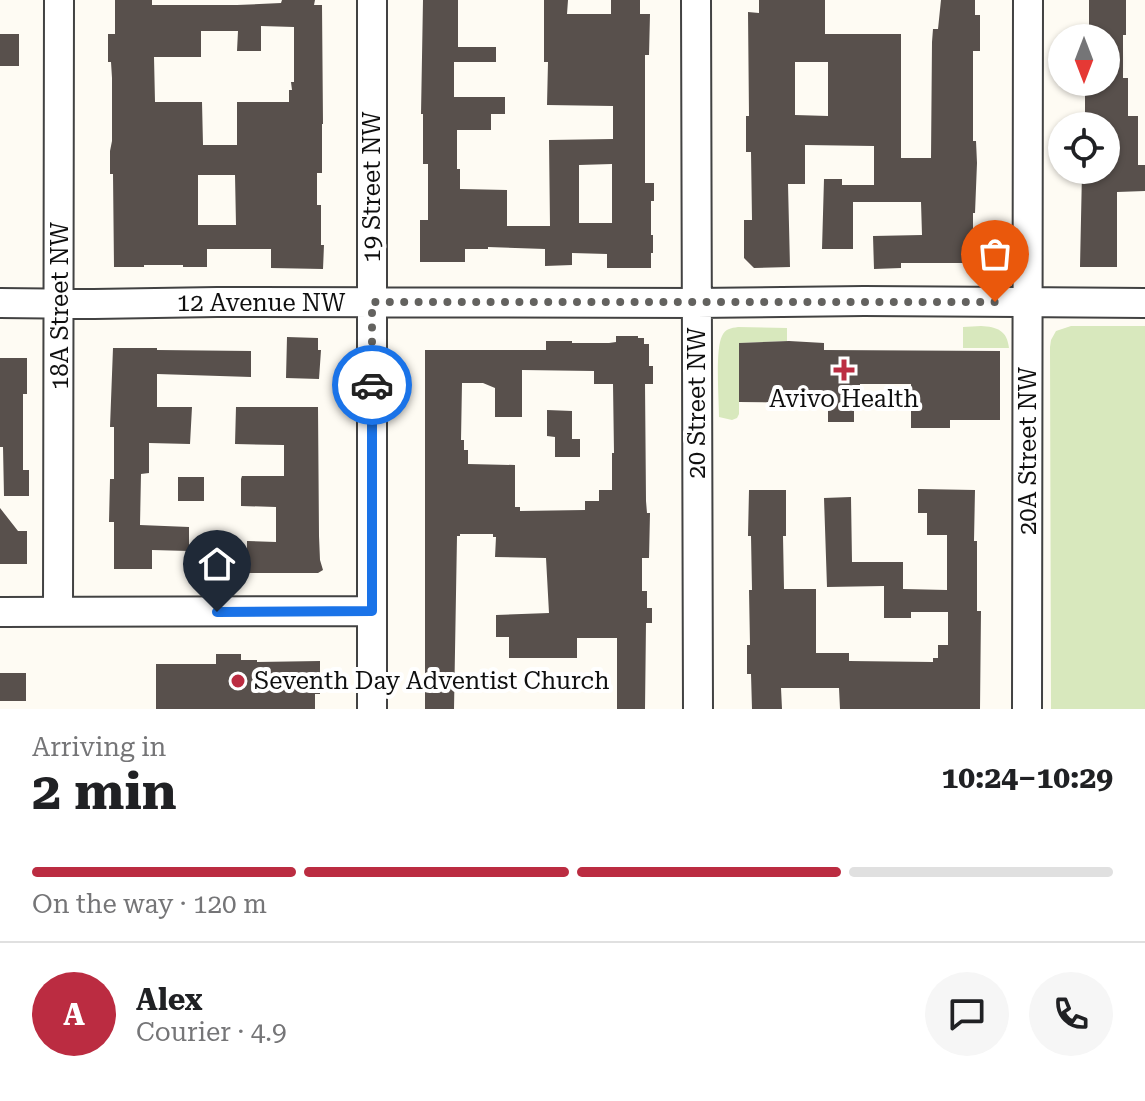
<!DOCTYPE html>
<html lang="en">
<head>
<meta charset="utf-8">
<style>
  body { margin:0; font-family:"Roboto Serif",serif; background:#f6f6f6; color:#202124; height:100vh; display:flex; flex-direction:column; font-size:30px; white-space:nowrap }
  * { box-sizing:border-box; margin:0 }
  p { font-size:26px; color:#757577 }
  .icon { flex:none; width:44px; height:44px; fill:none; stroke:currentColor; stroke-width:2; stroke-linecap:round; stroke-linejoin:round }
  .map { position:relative; height:709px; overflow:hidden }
  .panel { display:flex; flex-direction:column; background:#fff; flex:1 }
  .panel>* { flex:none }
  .needle { width:52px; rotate:180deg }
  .fabs { position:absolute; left:1048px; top:24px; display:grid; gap:16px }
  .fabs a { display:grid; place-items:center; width:72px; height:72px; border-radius:50%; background:#fff; box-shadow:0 2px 6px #0004; font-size:40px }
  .pin { position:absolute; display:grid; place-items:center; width:68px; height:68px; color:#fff; margin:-82px -34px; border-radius:50% 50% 50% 0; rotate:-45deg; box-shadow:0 0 8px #0007 }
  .pin .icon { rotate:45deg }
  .courier { position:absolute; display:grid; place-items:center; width:80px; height:80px; margin:-40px; border:6px solid #1a73e8; border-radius:50%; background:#fff; color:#222; box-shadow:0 2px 10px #0007 }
  .head em { font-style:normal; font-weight:700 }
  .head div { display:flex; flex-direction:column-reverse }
  .head { display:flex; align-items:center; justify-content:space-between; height:136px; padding:0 32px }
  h1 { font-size:52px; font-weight:700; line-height:60px }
  .bar { display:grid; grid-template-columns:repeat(4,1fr); gap:12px 8px; align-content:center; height:96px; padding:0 32px }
  .bar i { height:10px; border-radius:6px; background:#e0e0e0 }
  .bar .active { background:#bb2c41 }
  .bar p { grid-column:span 4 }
  .line { display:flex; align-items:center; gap:20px; padding:0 32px; border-top:2px solid #e0e0e0 }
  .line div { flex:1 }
  .round { display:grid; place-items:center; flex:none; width:84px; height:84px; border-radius:42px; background:#f6f6f6 }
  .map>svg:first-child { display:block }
  .green { fill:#d8e8bd }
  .building { fill:#58504c; fill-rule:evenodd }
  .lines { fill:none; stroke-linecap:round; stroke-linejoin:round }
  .minor-casing { stroke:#424242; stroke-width:32 }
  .minor { stroke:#fff; stroke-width:28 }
  .done { stroke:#63625f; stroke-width:8; stroke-dasharray:0 14.4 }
  .route { stroke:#1a73e8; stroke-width:10 }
  .poi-dot { fill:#bb2c41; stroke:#fff; stroke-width:3 }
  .labels { text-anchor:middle; stroke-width:8; stroke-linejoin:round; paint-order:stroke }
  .street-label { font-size:24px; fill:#0f0f0f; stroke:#fff }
  .poi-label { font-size:24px; fill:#0f0f0f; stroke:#fff }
</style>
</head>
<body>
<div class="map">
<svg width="1145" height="709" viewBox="0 0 1145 709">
  <rect width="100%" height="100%" fill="#fefbf3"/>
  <path class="green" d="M981 326C997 327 1007 330 1009 348H963V327Z
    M1071 326H1145V709H1051L1050 347 1051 340 1056 331Z
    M738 327 787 328V341L739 343V414L737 418 732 420 719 417C719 400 715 350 722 336 725 329 731 328 738 327Z"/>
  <path class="building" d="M115 0H152V5H237L281 3 282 0H315L314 5H322L323 124H322V173H317V205H321V245H324L323 269 271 268V249H207V267H183V265H144V267H114L113 174H110V151L112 141V78L111 62H108V34H115ZM261 26 294 27V82H291L292 90H289V102H237V145H203L202 102H155L154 57H201V31H238L237 51H261ZM198 175H235L236 225H198Z
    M423 0H458V47H496V62H454V97H505V114H491V130H457V169H460V189L507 190V226H550L549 140 613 139V106L547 105 548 62H544V0H568L567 14H611V0H640V14H650L649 55H645V183H654V201H651V235H653V253H651V268H607V254L572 253V265L545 266V249L488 247V249H465V262H420V220H428V164H423V114H421ZM612 164V223H579V165Z
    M759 0H825V34H901V158H931L932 42 933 29H938L941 0H975V15H980V51H973V141H976L977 163 975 213H973V263H901V268L874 269 873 236 922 235 921 202H853V249H822L824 179H842V185H874V146L805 145V184H788L790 267 754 268 744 258V220H752L751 152H746V116H749L748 12 759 13ZM795 62H828V116L795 115Z
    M1089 0H1126V35H1123V78H1128V116H1138V165H1145V191L1117 192V267H1080L1082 172H1106V126H1085V82H1106V38H1089Z
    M0 34H19V66H0Z
    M616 336H638V338H644V344H649V366H653V384H645L646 501 647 513H650L649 558H642V591H647V608H652V623H646L645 709H617V638H577V658H509V637H496V615L549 613 546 558 495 557 496 537H493V534H460V536H457L454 709H425V350H546V341H572V343H609L616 342ZM522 370 594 371V384H613L614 453H612V490H599V501H585V510L520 511V507H515V465L468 464V450H464V440H461L462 383H483L495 388V417H522Z
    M287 337 318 338V350H321L319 379 286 378Z
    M789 341 824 343V350L1000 351V420H950V428H911V384H860V389H854V422H828V403L739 402V343Z
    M113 348H157V350L251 351V377L157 374V407H192L190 444 149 443V473L141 474 140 525 189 527V551L152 550V569H114V522H109L110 479H114V427H110Z
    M0 358H27V394H23V470H29V496H4L3 447H0Z
    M236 407H318L319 536 320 560 323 570 318 573H247V541L276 542V507L241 506V479L242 476H284V445L235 444Z
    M547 410 572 411V439H580V457H555V437L547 436Z
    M178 477H204V501H178Z
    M918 489 975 490 974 541H977V611H981L980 709H840L839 688H781L782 709H752L751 674H747V645H750L749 590H752L751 536H748L749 490H786V536H783L784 589H816V653H849V661L933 662V658H938V645H948V612H911V618H884V586L827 587 824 498 851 497 852 562H903V589L947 590V535H927V513H918Z
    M0 508 18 531H27V564H0Z
    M216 654H241V660H257V662L320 661V694H315V709H156V664H216Z
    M0 673H26V701H0Z"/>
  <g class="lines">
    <defs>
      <path id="minor" d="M696 0 698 709
        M0 303 94 304 217 302 697 303 864 301 1145 303
        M0 612 372 611
        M58 612 59 0
        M372 709V0
        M1027 709 1028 0"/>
    </defs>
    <use href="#minor" class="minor-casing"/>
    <use href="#minor" class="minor"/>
  </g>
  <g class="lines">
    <path class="done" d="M372 385V302H995"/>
    <path class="route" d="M217 612 372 611V385"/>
  </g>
  <g class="poi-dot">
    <path d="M840 358h8v8h8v8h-8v8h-8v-8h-8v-8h8z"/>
    <circle cx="238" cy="681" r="8"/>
  </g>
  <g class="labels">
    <g class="street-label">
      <text transform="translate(372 187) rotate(-90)" y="8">19 Street NW</text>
      <text x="261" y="311">12 Avenue NW</text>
      <text transform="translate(60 306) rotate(-90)" y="8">18A Street NW</text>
      <text transform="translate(697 403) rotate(-90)" y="8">20 Street NW</text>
      <text transform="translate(1028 451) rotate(-90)" y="8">20A Street NW</text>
    </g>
    <g class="poi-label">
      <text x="844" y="407">Avivo Health</text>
      <text x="254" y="689" text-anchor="start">Seventh Day Adventist Church</text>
    </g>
  </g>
</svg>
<div class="fabs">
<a><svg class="needle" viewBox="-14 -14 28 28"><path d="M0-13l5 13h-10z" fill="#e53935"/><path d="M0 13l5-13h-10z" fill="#757577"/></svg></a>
<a><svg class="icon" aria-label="locate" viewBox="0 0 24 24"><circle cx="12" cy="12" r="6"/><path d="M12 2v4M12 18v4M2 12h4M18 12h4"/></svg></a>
</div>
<div class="pin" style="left:995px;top:302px;background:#ea580c"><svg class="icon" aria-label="bag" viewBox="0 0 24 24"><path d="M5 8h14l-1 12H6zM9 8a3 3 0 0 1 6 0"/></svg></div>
<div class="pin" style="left:217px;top:612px;background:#1f2937"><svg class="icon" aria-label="home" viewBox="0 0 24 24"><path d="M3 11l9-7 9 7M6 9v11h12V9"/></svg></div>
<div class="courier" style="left:372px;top:385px"><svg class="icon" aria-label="car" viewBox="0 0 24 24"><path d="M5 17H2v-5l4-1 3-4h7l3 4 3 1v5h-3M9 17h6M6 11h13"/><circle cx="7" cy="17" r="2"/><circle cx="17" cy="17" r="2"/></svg></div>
</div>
<section class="panel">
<div class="head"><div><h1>2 min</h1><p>Arriving in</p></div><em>10:24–10:29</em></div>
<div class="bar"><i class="active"></i><i class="active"></i><i class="active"></i><i></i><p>On the way · 120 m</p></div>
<div class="line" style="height:144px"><b class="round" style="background:#bb2c41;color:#fff">A</b><div><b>Alex</b><p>Courier · 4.9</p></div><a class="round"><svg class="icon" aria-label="chat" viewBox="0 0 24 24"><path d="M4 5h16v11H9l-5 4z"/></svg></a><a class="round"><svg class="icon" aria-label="phone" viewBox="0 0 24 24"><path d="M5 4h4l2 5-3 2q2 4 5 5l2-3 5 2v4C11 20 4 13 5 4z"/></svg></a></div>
</section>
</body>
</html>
